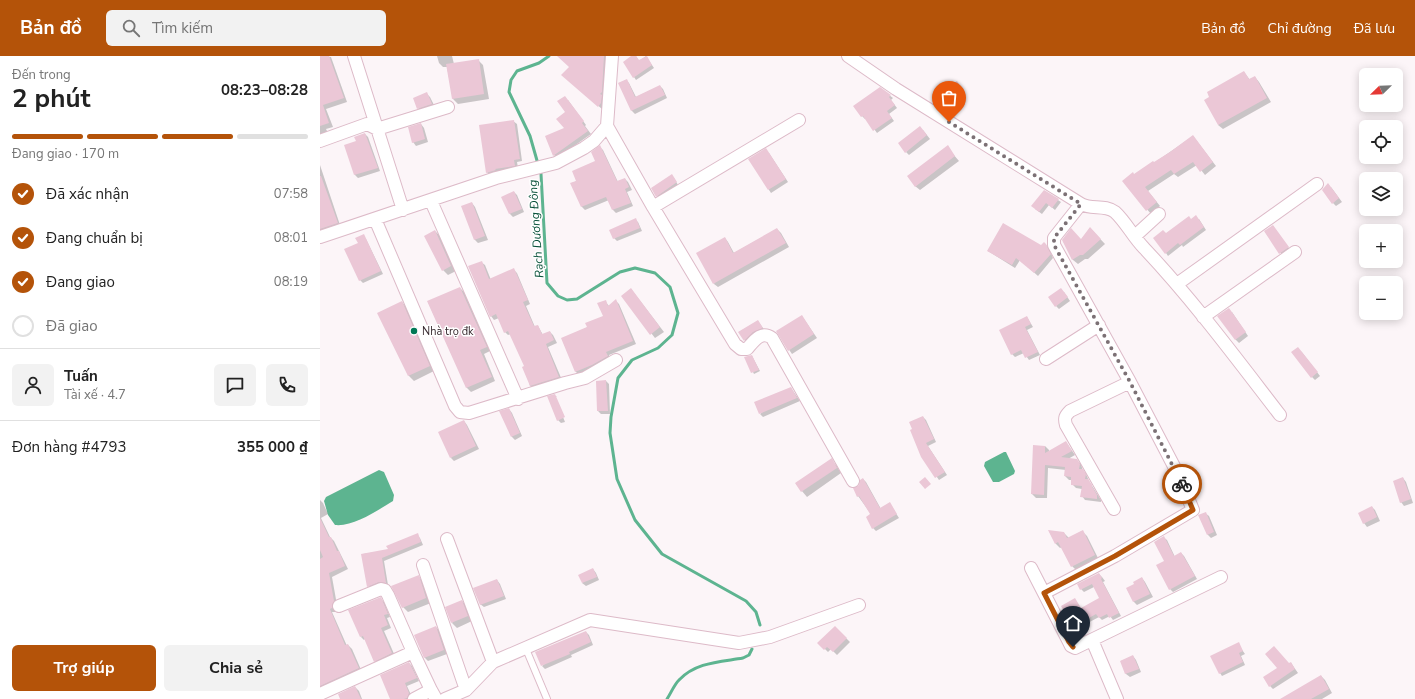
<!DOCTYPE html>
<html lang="vi">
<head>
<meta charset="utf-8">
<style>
  body { margin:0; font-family:"Nunito Sans",sans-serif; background:#f2f2f2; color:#222; height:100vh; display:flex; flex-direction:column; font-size:15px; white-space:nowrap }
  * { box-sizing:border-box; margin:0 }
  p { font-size:13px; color:#767676 }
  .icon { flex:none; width:22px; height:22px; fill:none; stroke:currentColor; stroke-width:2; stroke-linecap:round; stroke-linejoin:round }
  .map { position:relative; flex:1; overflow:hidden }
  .panel { display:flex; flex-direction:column; background:#fff; width:320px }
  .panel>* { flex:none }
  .needle { width:26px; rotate:247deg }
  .buttons { position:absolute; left:1039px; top:12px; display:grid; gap:8px }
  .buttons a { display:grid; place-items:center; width:44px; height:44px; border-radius:6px; background:#fff; box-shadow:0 2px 10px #0003; font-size:20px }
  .pin { position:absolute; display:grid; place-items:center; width:34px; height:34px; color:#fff; margin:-41px -17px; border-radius:50% 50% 50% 0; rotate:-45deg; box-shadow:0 0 4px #0007 }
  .pin .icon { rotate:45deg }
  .courier { position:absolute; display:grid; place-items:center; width:40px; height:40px; margin:-20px; border:3px solid #b45309; border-radius:50%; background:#fff; color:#222; box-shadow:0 1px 5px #0007 }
  .summary em { font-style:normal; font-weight:700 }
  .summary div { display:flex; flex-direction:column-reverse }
  .summary { display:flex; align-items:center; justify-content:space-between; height:68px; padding:0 12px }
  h1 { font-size:26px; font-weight:700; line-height:30px }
  .bar { display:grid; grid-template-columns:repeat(4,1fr); gap:6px 4px; align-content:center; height:48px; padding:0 12px }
  .bar i { height:5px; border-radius:3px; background:#e0e0e0 }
  .bar .active { background:#b45309 }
  .bar p { grid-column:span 4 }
  .line { display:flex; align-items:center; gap:10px; padding:0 12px; border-top:1px solid #e0e0e0 }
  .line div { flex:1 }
  .round { display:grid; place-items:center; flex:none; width:42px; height:42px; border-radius:6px; background:#f2f2f2 }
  ol { padding:0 12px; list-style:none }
  li { display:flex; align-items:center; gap:12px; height:44px }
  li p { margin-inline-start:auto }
  li .icon { padding:4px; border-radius:50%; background:#b45309; color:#fff; stroke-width:4 }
  li:last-child { color:#767676 }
  li i { width:22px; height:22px; border:2px solid #e0e0e0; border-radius:50% }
  .action { display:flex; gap:8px; margin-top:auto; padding:8px 12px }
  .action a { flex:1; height:46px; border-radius:6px; background:#b45309; color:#fff; font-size:16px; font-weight:700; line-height:46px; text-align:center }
  .action a+a { background:#f2f2f2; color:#222 }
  header { display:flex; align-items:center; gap:24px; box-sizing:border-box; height:56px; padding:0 20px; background:#b45309; color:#fff }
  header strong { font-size:19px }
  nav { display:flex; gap:22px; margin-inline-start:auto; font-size:14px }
  .search { width:280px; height:36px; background:#f2f2f2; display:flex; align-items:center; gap:10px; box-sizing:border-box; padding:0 14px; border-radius:6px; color:#767676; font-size:15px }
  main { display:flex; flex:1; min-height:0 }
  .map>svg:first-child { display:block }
  .water { fill:#5db490 }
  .shadow { fill:#0003 }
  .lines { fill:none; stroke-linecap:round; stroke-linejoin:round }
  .stream { stroke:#5db490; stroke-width:3 }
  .building { fill:#ebc7d6 }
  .service-casing { stroke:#ddbac8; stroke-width:8 }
  .minor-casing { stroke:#ddbac8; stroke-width:14 }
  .service { stroke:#fff; stroke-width:6 }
  .minor { stroke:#fff; stroke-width:12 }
  .done { stroke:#7c7175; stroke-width:4; stroke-dasharray:0 7.2 }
  .route { stroke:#b45309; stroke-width:5 }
  .poi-dot { fill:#007956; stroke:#fff; stroke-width:1.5 }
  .labels { text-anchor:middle; stroke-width:3; stroke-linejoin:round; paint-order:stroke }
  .poi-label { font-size:11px; fill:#372a2f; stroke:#fff; text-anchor:start }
  .water-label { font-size:12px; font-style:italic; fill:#0a523b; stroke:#fff }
</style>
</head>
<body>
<header>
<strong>Bản đồ</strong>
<div class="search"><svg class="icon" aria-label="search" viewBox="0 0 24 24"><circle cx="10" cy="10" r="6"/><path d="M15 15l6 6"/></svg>Tìm kiếm</div>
<nav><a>Bản đồ</a><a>Chỉ đường</a><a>Đã lưu</a></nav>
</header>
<main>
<section class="panel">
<div class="summary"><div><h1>2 phút</h1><p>Đến trong</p></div><em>08:23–08:28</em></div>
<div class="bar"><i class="active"></i><i class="active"></i><i class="active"></i><i></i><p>Đang giao · 170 m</p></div>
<ol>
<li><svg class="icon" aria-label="check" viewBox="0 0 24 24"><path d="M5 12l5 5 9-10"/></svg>Đã xác nhận<p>07:58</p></li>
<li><svg class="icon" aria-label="check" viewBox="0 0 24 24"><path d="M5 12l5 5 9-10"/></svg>Đang chuẩn bị<p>08:01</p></li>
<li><svg class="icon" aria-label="check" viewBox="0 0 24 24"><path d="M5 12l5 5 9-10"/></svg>Đang giao<p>08:19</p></li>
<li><i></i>Đã giao</li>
</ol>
<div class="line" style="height:72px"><a class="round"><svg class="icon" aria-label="person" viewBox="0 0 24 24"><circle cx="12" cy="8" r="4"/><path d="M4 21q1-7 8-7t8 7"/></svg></a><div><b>Tuấn</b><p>Tài xế · 4.7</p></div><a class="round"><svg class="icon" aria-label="chat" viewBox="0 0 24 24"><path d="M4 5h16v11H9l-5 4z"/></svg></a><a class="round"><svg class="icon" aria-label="phone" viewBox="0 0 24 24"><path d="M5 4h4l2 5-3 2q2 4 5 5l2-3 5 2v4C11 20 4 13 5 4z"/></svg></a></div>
<div class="line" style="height:52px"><div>Đơn hàng #4793</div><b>355 000 ₫</b></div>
<div class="action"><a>Trợ giúp</a><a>Chia sẻ</a></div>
</section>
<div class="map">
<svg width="1095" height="643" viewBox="0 0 1095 643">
  <rect width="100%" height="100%" fill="#fcf5f8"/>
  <path class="water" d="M684 396H686L695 415 694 418 679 426H673L664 410 665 406Z
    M59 414 64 416 74 439 73 445C58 454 34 471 15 469L8 459 4 445 6 441Z"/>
  <path class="shadow" d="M0 0 11 1 27 46 6 53 13 71 6 73 9 79 0 83Z
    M117 0H132L134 8 158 4 163 9 169 43 138 48 133 43 127 11H123L119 7Z
    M246 0H288L285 39 283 41 284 43V51L282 53 246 22 250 11Z
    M313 0H316L319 5 326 0 334 12 316 24 314 21Z
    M924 16 930 24 935 21 939 26 951 46 903 73 898 69Z
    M306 24 309 27 316 41 340 30 343 33 347 42 315 58 312 55 299 27Z
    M636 26 644 35 628 46 625 43Z
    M560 32 573 42 571 44 577 52 569 58 574 65 557 77 546 62 545 63 542 60Z
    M107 38 110 41 115 51 101 55 98 52Z
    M248 44 266 69 265 70 271 78 237 102 234 99 226 81 245 73Z
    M193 65 197 68 202 105 197 106 198 112 170 120 167 116Z
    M101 68 104 72 108 86 96 90 93 86Z
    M603 74 610 83 589 99 586 96Z
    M45 78 48 81 60 115 38 122 35 119 26 89 37 86Z
    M873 80 896 110 885 119 877 109 858 121 854 118 828 135 840 150 831 158 803 125 834 107Z
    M280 91 283 94 298 126 305 123 308 126 312 134 307 136 313 150 296 157 293 154 289 144 265 154 262 151 252 127 257 125 277 106Z
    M627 91 639 105 600 134 595 130Z
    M449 97 468 126 451 137 449 134Z
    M0 109 21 172 0 179Z
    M354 122 358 129 339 143 337 140Z
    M1011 131 1022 146 1016 150 1013 147Z
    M724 135 741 146 735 154 729 149 722 158 715 153Z
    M194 136 197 139 204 156 193 161 190 158Z
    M152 147 155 151 168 184 158 187 155 184 142 151Z
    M879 163 886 174 863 191 862 189 848 200 846 197V178L871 164Z
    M315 164 318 166 322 175 297 185 294 182Z
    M953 170 971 195 963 200 945 176Z
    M770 172 785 188 768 203H765L758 208 753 204 743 185 761 184Z
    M457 173 461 177 469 191 398 231 394 228 405 182 408 186 414 197Z
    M115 175 120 180 136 215 128 219 123 214Z
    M43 180 46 183 63 218 43 227 40 224 39 187Z
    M724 187 729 192 733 202 718 220 700 204 695 212 668 195 721 191Z
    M161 206 165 209 171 224 194 214 197 217 210 248 206 250 215 271 218 270 223 279 230 276 233 279 237 287 228 291 242 324 214 333 210 330 205 310 191 278 188 279 185 276 179 262 174 264 171 260Z
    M140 232 144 236 170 295 164 298 175 325 151 336 147 332 108 246Z
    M311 233 344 276 335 282 302 240Z
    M744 236 750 245 739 253 736 250Z
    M285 245 289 250 296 245 299 248 316 288 289 299 290 303 259 319 256 316 242 283 268 271 284 260Z
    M82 246 86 251 114 315 94 325 89 320 59 257Z
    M912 256 928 280 919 287 915 283Z
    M707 261 713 271 707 274 720 299 709 304 704 297 695 301 692 298Z
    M484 263 497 282 472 298 457 276Z
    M438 265 445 275 428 288 419 276Z
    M981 295 1000 320 995 324 992 321Z
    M432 300 440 315 434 318 426 302Z
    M286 325 289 328 290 358H281L278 355Z
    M471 332 480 345 443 361 440 358Z
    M234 339 237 341H235L245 366 241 367 238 364Z
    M189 353 192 357 202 380 195 384 192 381Z
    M603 361 606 364 616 386 608 390 627 419 619 424 602 400Z
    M144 365 147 369 159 393 134 405 131 402Z
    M746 386 755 399 748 403 756 404 761 408 763 415 766 418 769 425 781 444V446L765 444 762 440V433L756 432 752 428V424H749L745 420 746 414 728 412 727 442H716L712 438 725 390 729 394V396Z
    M511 404 516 409 521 417 487 441 476 428Z
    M1083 422 1086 426 1093 447 1084 450 1081 446Z
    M543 423 546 426 561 453 570 448 579 462 556 475 553 472 551 458 538 440Z
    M0 444 3 447 8 458 1 462 10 481 14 485 28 513 12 521 17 549 15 552V556H12L27 590 28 589 32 593 42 616 0 635Z
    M1052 451 1055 454 1060 465 1047 471 1044 467Z
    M885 457 889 460 897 479 891 482 888 479Z
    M729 475 744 477 749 482 762 475 767 480 779 504 757 515 752 510 742 491 740 492 736 488Z
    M97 479 100 482 103 489 64 505 68 529 62 528 51 533 48 530 43 498 69 494Z
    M843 481 847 484 855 501 861 497 864 500 877 523 853 536 850 533 845 505Z
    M273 513 276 517 279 524 266 530 262 527Z
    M779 518 782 521 785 525 783 526 801 560 793 564 790 560 782 564 779 561 764 569 758 560 751 564 742 550 755 544 761 553 781 543 774 531 764 536 761 533Z
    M98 520 103 525 111 547 88 556 83 551Z
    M822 522 825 526 833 541 817 549 814 546 807 533 816 529Z
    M177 524 180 528 186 543 164 551 160 548Z
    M60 542 64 546 70 561 67 562 71 572 64 575 75 600 58 608 55 605 45 583 44 584 41 581Z
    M142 545 147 550 152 565 137 572 132 567Z
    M116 571 119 574 127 598 108 605 105 602 95 580Z
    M515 571 530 586 517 599 511 593 508 596 499 587Z
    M266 576 269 579 273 589 251 599 252 601 225 613 222 610Z
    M918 588 925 598 921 600 925 609 902 620 900 617Z
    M813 600 816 604 821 616 810 621 806 618 801 605Z
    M89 607 92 610 99 625 87 630 92 641 91 643H71Z
    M971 607 978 617 953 633 950 630Z
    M1001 620 1005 624 1012 637 1002 643H962Z
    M35 631 39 635 42 643H21Z"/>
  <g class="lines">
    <path class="stream" d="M218 108 210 80 189 36 191 24 197 15 219 7 229 0
      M220 113 221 118 227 227 238 240 247 244 257 243 300 216 315 212 335 217 350 231 358 257 352 279 338 292 312 304 298 322 291 361 290 377 297 423 315 464 342 498 426 545 436 556 440 569
      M347 643C351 637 354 629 359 624 376 606 400 606 423 602L429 599 432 593"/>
  </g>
  <path class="building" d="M0 0H9L24 42 3 49 9 67 0 70Z
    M237 0H284L282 36 280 38 282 39 281 47 278 51 241 19 249 11Z
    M311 0H316L319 4 327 0 332 9 313 22 303 6Z
    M159 3 164 38 132 43 126 8Z
    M924 15 929 23 935 20 947 42 898 69 884 44 889 41 887 36Z
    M307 23 315 41 340 29 345 39 311 55 298 27Z
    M637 25 641 32 624 44 619 37Z
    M560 31 571 39 569 41 575 49 567 55 572 62 553 75 543 60 541 61 533 50Z
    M107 36 112 48 97 53 93 42Z
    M245 40 264 65 262 67 268 75 233 100 225 80 244 72 236 63 245 56 237 45Z
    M194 64 200 103 194 104 195 110 175 113 176 114 166 117 159 69Z
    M101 67 105 83 92 87 88 71Z
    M600 70 607 79 585 97 578 87Z
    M45 77 58 112 34 119 24 89 36 85 34 81Z
    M873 79 893 106 880 116 873 106 854 118 851 114 825 131 837 146 826 155 802 125 813 116 814 118 833 105 834 106 850 96Z
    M280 89 297 125 305 122 309 131 305 133 311 147 292 154 286 141 261 151 250 127 256 125 252 115 275 105 271 96Z
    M628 89 635 100 595 131 587 120Z
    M446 92 466 123 448 134 428 103Z
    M352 118 357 126 336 141 331 132Z
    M0 120H1L18 167 0 173Z
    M1008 127 1019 142 1012 148 1002 134Z
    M724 134 739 143 732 152 726 147 719 156 711 150Z
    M194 135 202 153 189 158 181 141Z
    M152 146 165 180 154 184 141 150Z
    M876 159 884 171 860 189 858 187 845 198 833 182 843 174 846 177 869 160 871 163Z
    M316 162 320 172 293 183 289 174Z
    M683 167 721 189 724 186 726 188 731 198 714 217 696 202 692 209 667 195Z
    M953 169 969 191 959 198 944 175Z
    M770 171 781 183 763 199H760L752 204 742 184 751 172 761 183Z
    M457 172 466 187 393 228 376 197 405 181 413 197Z
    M115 174 131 210 122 215 104 180Z
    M44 178 61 215 39 225 24 193 38 187 35 182Z
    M162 205 169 223 194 212 208 244 203 246 214 270 218 269 222 278 230 275 234 284 226 288 239 321 210 330 202 311 204 310 188 275 184 277 176 258 170 261 148 210Z
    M140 231 167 291 160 294 172 321 146 332 107 245Z
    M311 232 340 271 330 279 301 240Z
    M741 232 748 241 735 251 728 241Z
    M296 243 313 285 286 296 288 300 272 309 255 316 241 282 267 271 265 267 283 260 277 247 286 244 288 250Z
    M82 245 110 310 88 320 57 257Z
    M909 252 926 276 915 284 897 260Z
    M482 259 494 278 468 295 456 275Z
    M707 260 711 268 705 271 718 296 705 302 701 294 691 299 679 274Z
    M438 264 443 272 433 276 424 285 418 276Z
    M978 291 998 316 991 322 971 296Z
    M432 299 439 314 431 317 424 301Z
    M286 324 288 355H277L276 325Z
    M471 331 477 342 439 358 434 346Z
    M235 338 245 361 237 365 227 340Z
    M189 352 200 377 191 381 179 355Z
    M603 360 614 383 606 387 625 416 615 422 601 401 590 374 592 373 589 366Z
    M144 364 156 390 130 402 118 376Z
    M746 385 752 395 741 401 757 403 760 408 759 413H763L766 418 765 423H768L772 429V431L773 432 777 439V443L760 441 762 430 751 429V421L744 420 745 411 725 409 724 439 711 438 713 389 725 390V397Z
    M512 402 517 412 481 436 475 427Z
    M605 421 611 428 605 433 599 426Z
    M1083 421 1091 443 1080 447 1073 425Z
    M543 422 560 452 570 446 577 458 552 473 546 461 550 458 539 440 537 441 533 432 539 429 540 424Z
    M1052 450 1057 461 1043 468 1038 457Z
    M886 456 894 476 887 479 878 459Z
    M0 462 9 481H11L17 495H19L25 510 9 517 14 545 12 549V552L10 553 25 589 28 588 39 612 0 630V503L3 501 0 494Z
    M728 474 744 476 747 482 763 474 775 499 751 511 738 486 735 488Z
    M98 477 101 486 62 502 66 527 59 526 47 531 41 498 68 493 66 490Z
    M844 480 854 500 861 496 875 520 849 534 836 509 844 505 834 486Z
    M273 512 277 521 262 527 258 519Z
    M779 517 782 522 781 523 799 557 789 562 787 558 779 562 776 558 760 567 755 557 747 561 741 550 755 542 761 552 779 542 772 528 760 534 757 528Z
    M99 519 106 542 82 552 71 530Z
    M822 521 830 538 813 546 806 532 814 528 813 526Z
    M177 523 184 540 160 549 153 532Z
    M61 541 68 558 64 559 68 569 61 572 72 597 54 606 43 580 40 581 28 554Z
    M142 544 148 560 131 567 125 551Z
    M116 570 124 594 104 602 94 579Z
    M515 570 527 582 513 596 507 591 504 594 497 587Z
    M266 575 271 586 249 596 250 598 221 610 215 596Z
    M919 586 923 595 919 597 923 606 899 618 890 600Z
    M954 590 969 607 971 606 975 613 949 631 943 621 957 612 945 598Z
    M813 599 819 613 805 618 800 605Z
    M89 606 97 622 85 627 89 637 87 642 84 643H70L60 619Z
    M1001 619 1009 633 991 643H960Z
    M35 630 41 643H20L18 638Z"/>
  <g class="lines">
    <defs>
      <path id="service" d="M206 593 227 643"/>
      <path id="minor" d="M34 0 83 154
        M528 0 576 33 761 148C771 154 785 148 795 156 806 166 813 181 824 192 873 244 916 302 960 359
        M287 70 333 151 415 288 421 293H427C434 285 441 274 452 282L533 425
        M0 85 47 68 57 73 128 51
        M111 145 198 343
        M333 151 479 64
        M55 163 135 350 140 356 149 357 245 327 265 322 296 304
        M815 180 839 158
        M0 181 176 122 236 107 264 92 274 85 287 70 292 0
        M857 228 997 128
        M883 261 975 196
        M726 303 779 269
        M794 453 746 369C744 362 745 360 750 355L810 326
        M127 483 173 606
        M103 509 146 634
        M711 512 749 586 751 590 755 592 901 521
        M724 537 795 500 873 454 859 420 810 326 734 189V182L761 148
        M19 550 61 533 65 534 68 539 93 596 111 634
        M772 584 797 643
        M0 638 93 596
        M94 643 111 634 116 643
        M125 643 146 634 173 606 270 564 419 587 450 581 539 549"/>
    </defs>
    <use href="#service" class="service-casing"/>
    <use href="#minor" class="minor-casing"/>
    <use href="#service" class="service"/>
    <use href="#minor" class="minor"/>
  </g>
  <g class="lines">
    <path class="done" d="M629 66 761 148 734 182V189L810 326 862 428"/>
    <path class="route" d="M753 591 749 586 724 537 795 500 873 454 862 428"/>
  </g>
  <circle class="poi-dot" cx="94" cy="275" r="4"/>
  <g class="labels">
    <g class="poi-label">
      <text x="102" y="279">Nhà trọ đk</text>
    </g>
    <g class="water-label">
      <text transform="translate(216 173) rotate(-94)" y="4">Rạch Dương Đông</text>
    </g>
  </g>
</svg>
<div class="buttons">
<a><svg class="needle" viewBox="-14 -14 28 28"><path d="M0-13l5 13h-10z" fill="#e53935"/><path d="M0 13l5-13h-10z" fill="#767676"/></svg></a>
<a><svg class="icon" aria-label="locate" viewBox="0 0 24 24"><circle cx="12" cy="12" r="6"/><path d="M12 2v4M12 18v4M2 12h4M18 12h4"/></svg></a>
<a><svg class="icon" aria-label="layers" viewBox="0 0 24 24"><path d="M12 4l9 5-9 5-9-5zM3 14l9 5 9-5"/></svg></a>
<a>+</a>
<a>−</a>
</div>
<div class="pin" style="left:629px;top:66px;background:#ea580c"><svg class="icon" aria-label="bag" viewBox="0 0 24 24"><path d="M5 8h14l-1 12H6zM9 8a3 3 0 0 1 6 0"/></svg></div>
<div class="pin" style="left:753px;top:591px;background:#1f2937"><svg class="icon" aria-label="home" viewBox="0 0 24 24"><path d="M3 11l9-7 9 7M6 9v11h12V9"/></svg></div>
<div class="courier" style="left:862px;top:428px"><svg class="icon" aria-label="bike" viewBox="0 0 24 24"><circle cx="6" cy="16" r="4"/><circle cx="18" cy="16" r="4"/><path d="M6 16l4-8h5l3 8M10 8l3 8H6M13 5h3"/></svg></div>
</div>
</main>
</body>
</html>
